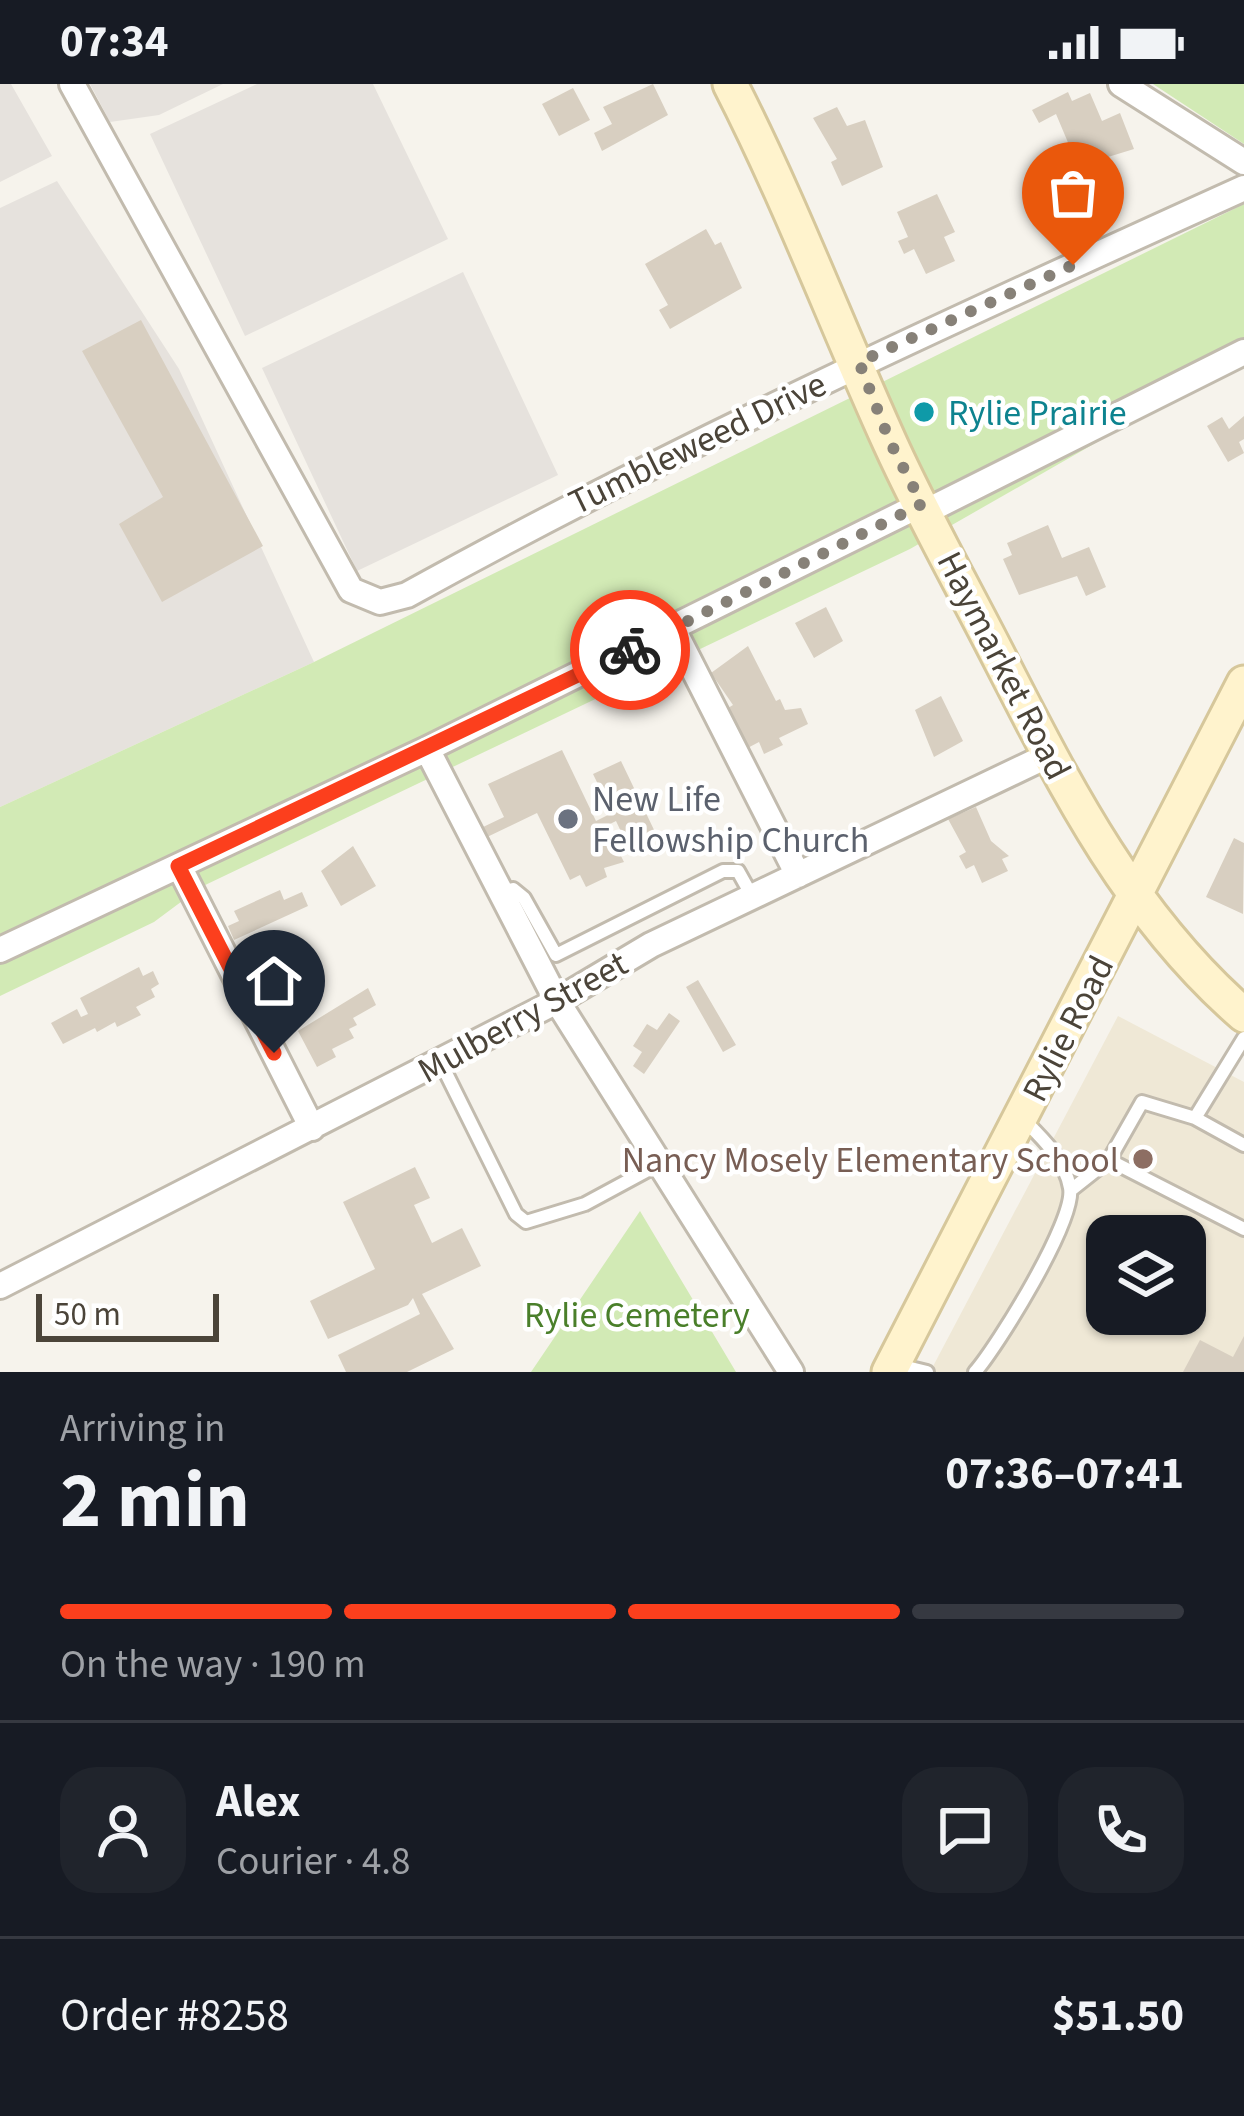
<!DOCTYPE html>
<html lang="en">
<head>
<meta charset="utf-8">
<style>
  body { margin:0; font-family:"Source Sans 3",sans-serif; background:#20242c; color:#f1f3f6; height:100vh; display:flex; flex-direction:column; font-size:45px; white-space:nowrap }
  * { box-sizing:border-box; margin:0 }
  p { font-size:39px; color:#9ea1a6 }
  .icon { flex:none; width:66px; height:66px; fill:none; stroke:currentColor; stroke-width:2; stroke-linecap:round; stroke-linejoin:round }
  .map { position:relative; height:1288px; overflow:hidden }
  .side { display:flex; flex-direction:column; background:#171b24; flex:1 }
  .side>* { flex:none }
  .buttons { position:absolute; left:1086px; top:1131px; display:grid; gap:24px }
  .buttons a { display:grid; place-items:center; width:120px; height:120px; border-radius:24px; background:#171b24; box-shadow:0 3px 9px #0004; font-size:60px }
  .scale { position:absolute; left:36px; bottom:30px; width:183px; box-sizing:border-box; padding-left:12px; border:6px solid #4b4439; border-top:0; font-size:33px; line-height:42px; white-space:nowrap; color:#4b4439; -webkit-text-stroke:9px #fff; paint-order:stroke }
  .pin { position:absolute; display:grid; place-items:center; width:102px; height:102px; color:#fff; margin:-123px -51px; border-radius:50% 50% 50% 0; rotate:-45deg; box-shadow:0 0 12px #0007 }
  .pin .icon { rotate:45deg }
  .courier { position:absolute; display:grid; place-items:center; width:120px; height:120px; margin:-60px; border:9px solid #fc3f1d; border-radius:50%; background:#fff; color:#222; box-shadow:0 3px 15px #0007 }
  .headline em { font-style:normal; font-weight:700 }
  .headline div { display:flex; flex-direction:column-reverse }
  .headline { display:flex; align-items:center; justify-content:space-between; height:204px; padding:0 60px }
  h1 { font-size:78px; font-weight:700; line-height:90px }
  .bar { display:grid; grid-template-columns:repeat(4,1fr); gap:18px 12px; align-content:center; height:144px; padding:0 60px }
  .bar i { height:15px; border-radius:9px; background:#363941 }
  .bar .current { background:#fc3f1d }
  .bar p { grid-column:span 4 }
  .line { display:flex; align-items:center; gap:30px; padding:0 60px; border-top:3px solid #363941 }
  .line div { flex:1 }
  .round { display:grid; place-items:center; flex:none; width:126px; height:126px; border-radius:36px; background:#20242c }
  .status { display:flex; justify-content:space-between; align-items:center; height:84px; padding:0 60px; background:#171b24; direction:ltr }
  .status svg { height:33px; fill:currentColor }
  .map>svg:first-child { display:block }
  .industrial { fill:#e6e2dd }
  .education { fill:#efe8d6; fill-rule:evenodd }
  .green { fill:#d2eab5 }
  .building { fill:#d8cfc1; fill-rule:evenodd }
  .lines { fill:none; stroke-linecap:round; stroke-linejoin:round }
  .lane-casing { stroke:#c2bbae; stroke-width:18 }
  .street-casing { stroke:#c2bbae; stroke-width:30 }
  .secondary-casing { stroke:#d6c79b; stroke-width:39 }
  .lane { stroke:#fff; stroke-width:12 }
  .street { stroke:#fff; stroke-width:24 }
  .secondary { stroke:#fff3cd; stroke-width:33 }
  .done { stroke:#878178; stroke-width:12; stroke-dasharray:0 21.6 }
  .route { stroke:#fc3f1d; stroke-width:15 }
  .culture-dot { fill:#0f9aa8; stroke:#fff; stroke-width:4.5 }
  .worship-dot { fill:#6b7280; stroke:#fff; stroke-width:4.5 }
  .education-dot { fill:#8d6e63; stroke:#fff; stroke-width:4.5 }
  .labels { text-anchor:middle; stroke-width:9; stroke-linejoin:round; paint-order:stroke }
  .culture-label { font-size:36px; fill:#0d838f; stroke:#fff; text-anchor:start }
  .street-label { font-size:36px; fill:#4b4439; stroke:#fff }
  .worship-label { font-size:36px; fill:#5b616d; stroke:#fff; text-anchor:start }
  .education-label { font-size:36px; fill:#785e54; stroke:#fff; text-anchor:end }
  .park-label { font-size:36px; fill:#4a7f2a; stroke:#fff }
</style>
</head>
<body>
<div class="status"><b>07:34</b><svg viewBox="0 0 49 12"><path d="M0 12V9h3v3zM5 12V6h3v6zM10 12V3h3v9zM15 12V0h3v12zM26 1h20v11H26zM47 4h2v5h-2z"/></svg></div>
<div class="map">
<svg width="1244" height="1288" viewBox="0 0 1244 1288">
  <rect width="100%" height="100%" fill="#f6f3ec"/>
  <path class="industrial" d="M0 0H11L52 72 0 98Z
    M90 0H223L159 31 110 38Z
    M257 0H373L448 155 245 252 150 50Z
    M57 97 179 285 314 578 0 723V124Z
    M463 188 558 391 357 487 262 284Z"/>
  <path class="education" d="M1118 932 1244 998V1288H930ZM1107 1152H1185V1230H1107Z"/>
  <path class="green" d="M1153 0H1244V60Z
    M1244 120V274L910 465 201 803 154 838 0 912V723L314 578Z
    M640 1127 736 1288H531Z"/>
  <path class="building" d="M653 0 668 31 602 67 594 49 612 40 603 23Z
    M573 4 590 36 559 52 542 20Z
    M1068 8 1072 17 1090 9 1102 37 1120 29 1134 65 1108 73 1117 94 1088 106 1056 30 1039 39 1032 26Z
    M837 23 847 42 865 36 883 83 842 102 831 78 837 75 813 34Z
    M937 110 955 148 944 153 955 177 926 190 914 165 904 170 898 157 908 153 897 128Z
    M706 145 715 161 721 158 742 204 670 245 659 226 668 221 645 180Z
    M141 236 263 462 162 518 119 440 163 413 82 267Z
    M1244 332V355L1239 358 1244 369 1228 378 1207 342 1222 333 1229 345Z
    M1048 441 1062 474 1089 463 1106 503 1086 512 1077 492 1019 511 1003 475 1012 471 1007 459Z
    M826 523 843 557 814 574 795 539Z
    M748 562 776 617 780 615 785 626 801 624 808 640 779 654 783 661 764 670 759 658 740 668 736 658 743 655 728 624 733 621 711 589Z
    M941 612 963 657 934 673 915 626Z
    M562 666 596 737 612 729 593 690 621 677 656 750 617 764 624 778 604 784 607 793 586 803 580 791 570 796 537 729 485 754 481 744 504 733 488 700ZM616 737 624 754 614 759 606 742Z
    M976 723 991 757 1009 772 1002 775 1008 787 982 799 974 781 966 785 959 772 966 768 948 735Z
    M1234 754 1244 759 1243 830 1206 813Z
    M353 762 376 802 341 822 321 787Z
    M280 806 284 816 302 808 308 822 234 856 228 842 239 837 234 827Z
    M139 883 143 892 153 887 159 900 151 905 155 913 136 923 141 931 117 943 115 938 97 948 95 944 63 960 51 939 77 925 81 933 88 930 80 914Z
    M698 896 736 961 723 968 686 903Z
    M368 904 376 921 353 934 357 941 349 945 354 954 332 965 336 973 317 983 298 947Z
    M669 929 680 937 644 990 633 982 642 968 633 962 647 940 657 946Z
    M415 1083 430 1114 414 1121 432 1159 462 1144 481 1182 422 1210 454 1265 407 1288H346L338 1271 420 1230 413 1214 408 1221 328 1255 310 1217 375 1185 343 1118Z
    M1244 1252V1288H1183L1200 1256 1233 1273Z"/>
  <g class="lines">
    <defs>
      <path id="lane" d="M502 810 513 805 524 814 556 871 723 787H738L752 812
        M440 977 516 1130 526 1138 585 1120 661 1079
        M1195 1034 1244 954
        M1109 1076 1142 1018 1195 1034 1244 1061
        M1071 1106 1109 1076 1244 1145
        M894 1280 927 1288
        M975 1288C997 1263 1076 1136 1070 1104 1065 1075 1041 1053 1022 1034"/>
      <path id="street" d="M72 0 351 506 380 518 407 511C680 360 961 232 1244 104
        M1121 0 1244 78
        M925 428 1244 268
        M673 545 798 791
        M427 665 557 917 791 1288
        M179 782 312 1044
        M0 866 427 665 922 420
        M0 1202 557 917 651 861 1049 671"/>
      <path id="secondary" d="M730 0C790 117 836 240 890 359 924 434 965 506 1002 579 1068 708 1133 835 1244 931
        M889 1288 1244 599"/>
    </defs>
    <use href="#lane" class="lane-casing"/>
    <use href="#street" class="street-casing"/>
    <use href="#secondary" class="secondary-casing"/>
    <use href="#lane" class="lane"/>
    <use href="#street" class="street"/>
    <use href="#secondary" class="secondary"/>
  </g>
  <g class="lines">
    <path class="done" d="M630 566 922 420 890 358 859 278 1073 181"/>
    <path class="route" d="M274 969 178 782 630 566"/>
  </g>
  <circle class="culture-dot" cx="924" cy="328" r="12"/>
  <circle class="worship-dot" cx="568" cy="735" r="12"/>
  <circle class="education-dot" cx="1143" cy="1075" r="12"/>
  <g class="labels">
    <g class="culture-label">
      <text x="948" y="341">Rylie Prairie</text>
    </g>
    <g class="street-label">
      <text transform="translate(697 358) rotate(-26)" y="13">Tumbleweed Drive</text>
      <text transform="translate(1005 581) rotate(63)" y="13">Haymarket Road</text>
      <text transform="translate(522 932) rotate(-29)" y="13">Mulberry Street</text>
      <text transform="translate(1067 944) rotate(-63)" y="13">Rylie Road</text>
    </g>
    <g class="worship-label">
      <text x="592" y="727">New Life<tspan x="592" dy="41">Fellowship Church</tspan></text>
    </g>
    <g class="education-label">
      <text x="1119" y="1088">Nancy Mosely Elementary School</text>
    </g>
    <g class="park-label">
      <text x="637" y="1243">Rylie Cemetery</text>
    </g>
  </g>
</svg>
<div class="buttons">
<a><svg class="icon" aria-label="layers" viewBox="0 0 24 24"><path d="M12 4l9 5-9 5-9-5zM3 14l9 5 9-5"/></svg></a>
</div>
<div class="scale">50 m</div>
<div class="pin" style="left:1073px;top:181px;background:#ea580c"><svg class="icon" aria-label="bag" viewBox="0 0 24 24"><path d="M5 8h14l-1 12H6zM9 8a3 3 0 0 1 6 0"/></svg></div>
<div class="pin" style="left:274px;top:969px;background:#1f2937"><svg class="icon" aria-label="home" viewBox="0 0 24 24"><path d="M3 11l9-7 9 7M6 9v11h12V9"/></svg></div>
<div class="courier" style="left:630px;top:566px"><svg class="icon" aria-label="bike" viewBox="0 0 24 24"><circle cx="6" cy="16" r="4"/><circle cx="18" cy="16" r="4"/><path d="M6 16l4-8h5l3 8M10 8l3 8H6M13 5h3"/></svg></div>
</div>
<section class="side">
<div class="headline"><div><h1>2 min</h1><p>Arriving in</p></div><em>07:36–07:41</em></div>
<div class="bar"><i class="current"></i><i class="current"></i><i class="current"></i><i></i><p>On the way · 190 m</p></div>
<div class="line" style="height:216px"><a class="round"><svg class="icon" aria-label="person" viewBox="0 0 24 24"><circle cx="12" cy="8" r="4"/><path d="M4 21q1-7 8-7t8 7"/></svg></a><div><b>Alex</b><p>Courier · 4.8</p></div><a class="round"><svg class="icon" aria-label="chat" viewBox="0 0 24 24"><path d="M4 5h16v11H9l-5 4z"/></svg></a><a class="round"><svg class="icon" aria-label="phone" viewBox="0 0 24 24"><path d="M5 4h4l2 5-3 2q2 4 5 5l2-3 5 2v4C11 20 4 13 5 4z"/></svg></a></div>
<div class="line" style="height:156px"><div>Order #8258</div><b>$51.50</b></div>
</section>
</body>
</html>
